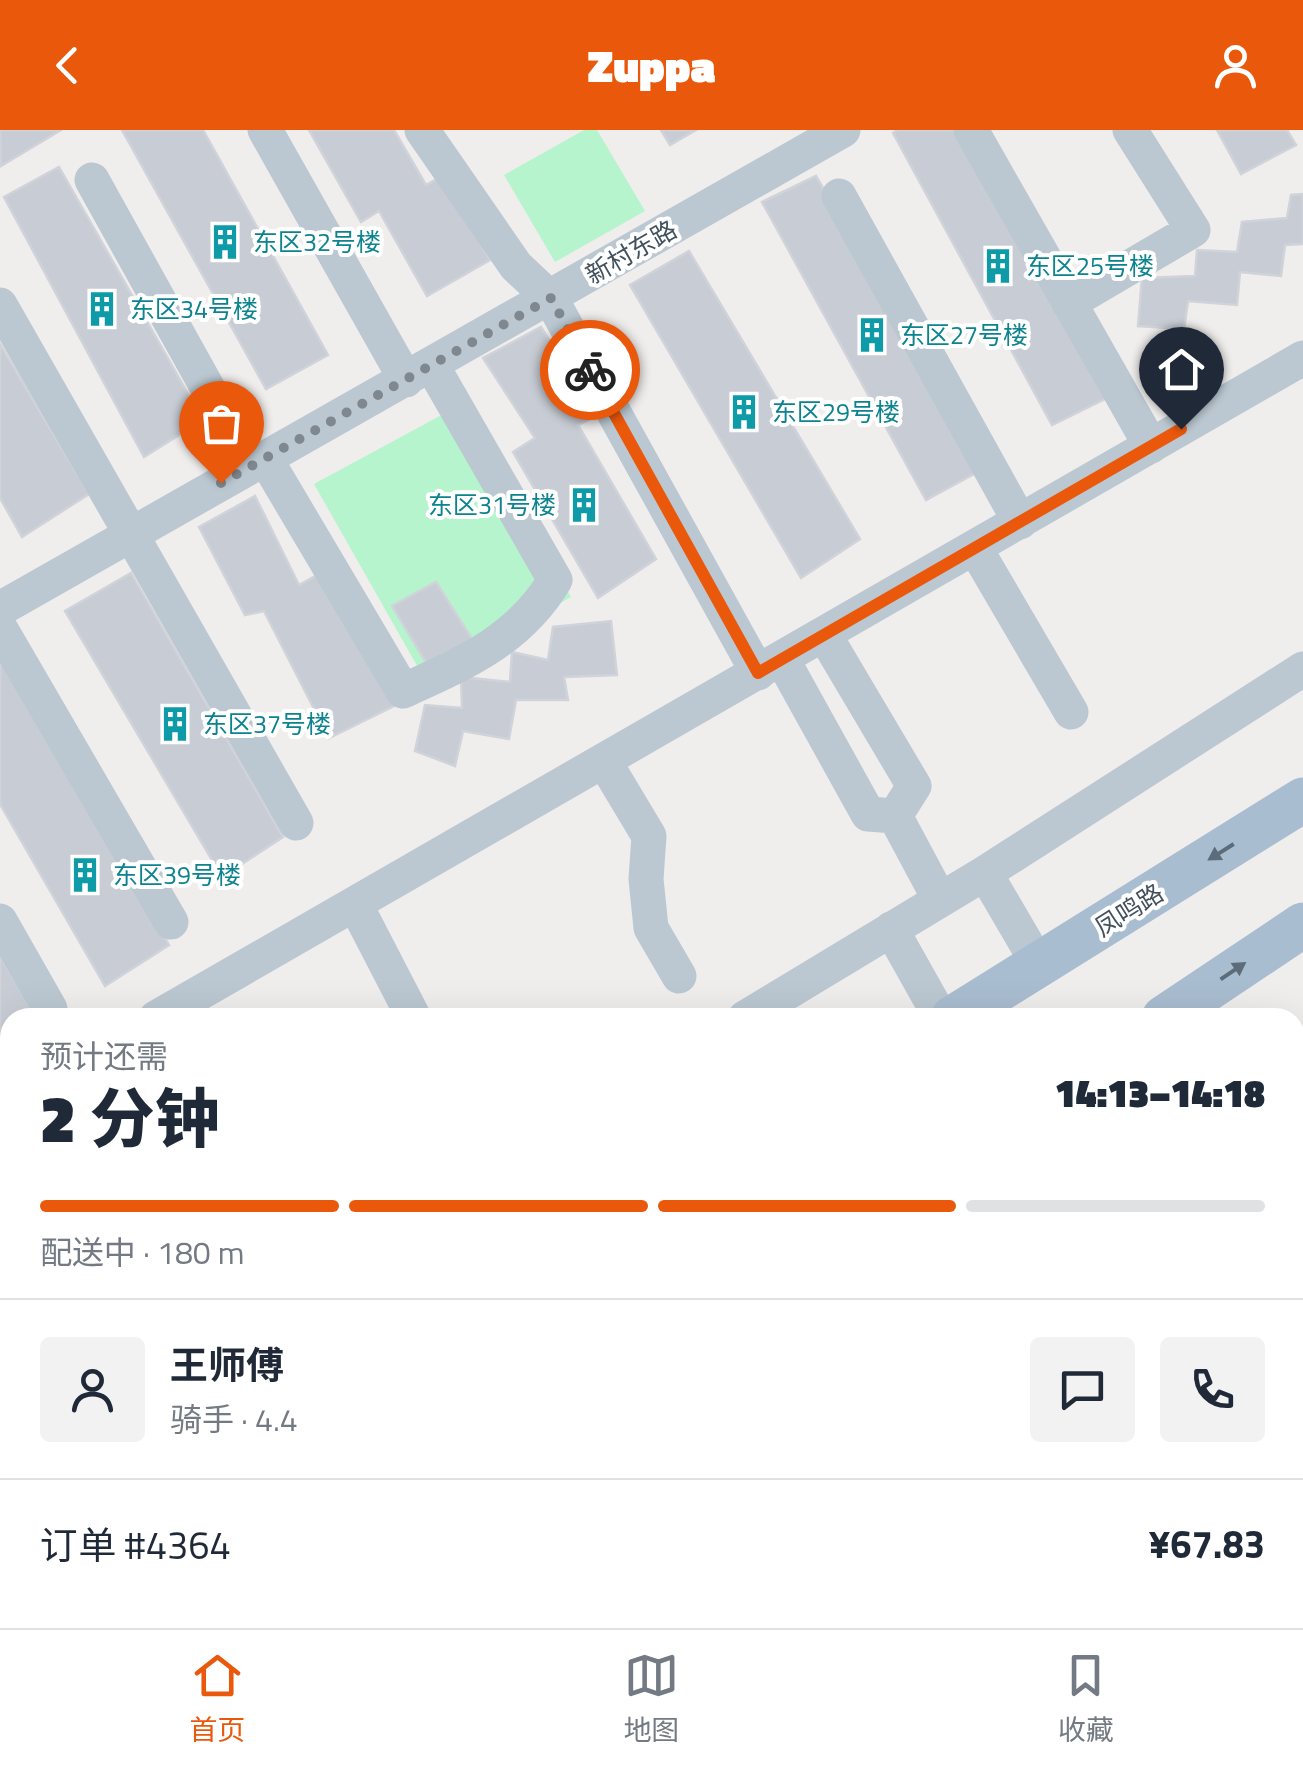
<!DOCTYPE html>
<html lang="zh">
<head>
<meta charset="utf-8">
<style>
  body { margin:0; font-family:"Titillium Web","Noto Sans SC",sans-serif; background:#f2f2f3; color:#1f2937; height:100vh; display:flex; flex-direction:column; font-size:38px; white-space:nowrap }
  * { box-sizing:border-box; margin:0 }
  p { font-size:32px; color:#747a83 }
  .icon { flex:none; width:55px; height:55px; fill:none; stroke:currentColor; stroke-width:2; stroke-linecap:round; stroke-linejoin:round }
  .map { position:relative; flex:1; overflow:hidden }
  .details { position:absolute; left:0px; top:878px; width:1305px; height:622px; display:flex; flex-direction:column; background:#fff; border-radius:30px 30px 0 0; box-shadow:0 10px 40px #0002 }
  .details>* { flex:none }
  .pin { position:absolute; display:grid; place-items:center; width:85px; height:85px; color:#fff; margin:-102px -42px; border-radius:50% 50% 50% 0; rotate:-45deg; box-shadow:0 0 10px #0007 }
  .pin .icon { rotate:45deg }
  .courier { position:absolute; display:grid; place-items:center; width:100px; height:100px; margin:-50px; border:8px solid #ea580c; border-radius:50%; background:#fff; color:#222; box-shadow:0 2px 12px #0007 }
  .head em { font-style:normal; font-weight:800 }
  .head div { display:flex; flex-direction:column-reverse }
  .head { display:flex; align-items:center; justify-content:space-between; height:170px; padding:0 40px }
  h1 { font-size:65px; font-weight:800; line-height:75px }
  .bar { display:grid; grid-template-columns:repeat(4,1fr); gap:15px 10px; align-content:center; height:120px; padding:0 40px }
  .bar i { height:12px; border-radius:8px; background:#e0e1e3 }
  .bar .current { background:#ea580c }
  .bar p { grid-column:span 4 }
  .line { display:flex; align-items:center; gap:25px; padding:0 40px; border-top:2px solid #e0e1e3 }
  .line div { flex:1 }
  .round { display:grid; place-items:center; flex:none; width:105px; height:105px; border-radius:10px; background:#f2f2f3 }
  header { display:flex; justify-content:space-between; align-items:center; height:130px; padding:0 40px; background:#ea580c; color:#fff; font-size:45px; font-weight:800 }
  .menu { display:flex; justify-content:space-around; align-items:center; height:140px; border-top:2px solid #e0e1e3; background:#fff; font-size:28px; color:#747a83 }
  .menu a { display:grid; justify-items:center; gap:5px }
  .menu .current { color:#ea580c }
  .map>svg:first-child { display:block }
  .green { fill:#b5f4cc }
  .lines { fill:none; stroke-linecap:round; stroke-linejoin:round }
  .river { stroke:#7cdff6; stroke-width:55 }
  .building { fill:#c8ccd4; stroke:#d0d3da; stroke-width:2.5 }
  .minor { stroke:#bbc8d1; stroke-width:35 }
  .major { stroke:#a9bdd0; stroke-width:45 }
  .oneway { fill:#5c6c7a }
  .done { stroke:#80888f; stroke-width:10; stroke-dasharray:0 18 }
  .route { stroke:#ea580c; stroke-width:12 }
  .labels { text-anchor:middle; stroke-width:8; stroke-linejoin:round; paint-order:stroke }
  .culture-label { font-size:25px; fill:#0d838f; stroke:#fff; text-anchor:start }
  .street-label { font-size:25px; fill:#43515d; stroke:#fff }
</style>
</head>
<body>
<header><svg class="icon" aria-label="back" viewBox="0 0 24 24"><path d="M15 5l-7 7 7 7"/></svg>Zuppa<svg class="icon" aria-label="person" viewBox="0 0 24 24"><circle cx="12" cy="8" r="4"/><path d="M4 21q1-7 8-7t8 7"/></svg></header>
<div class="map">
<svg width="1303" height="1498" viewBox="0 0 1303 1498">
  <rect width="100%" height="100%" fill="#f0eded"/>
  <path class="green" d="M584 0H597L645 81 555 132 504 45Z
    M460 275 571 467 424 548 314 354Z
    M1295 910 1303 922V1498H811L820 1490H1295Z"/>
  <g class="lines">
    <path class="river" d="M1295 1314 1303 1307
      M1091 1498 1099 1490"/>
  </g>
  <path class="building" d="M0 0H61L1 36Z
    M122 0H203L328 225 266 259Z
    M309 0H394L426 55 442 46 490 130 427 166 379 81 361 92Z
    M661 0H696L670 15Z
    M898 0H954L1107 268 1052 295 893 3Z
    M1217 0H1287L1296 15 1241 44Z
    M59 37 203 290 144 327 4 67Z
    M816 46 985 338 926 370 762 72Z
    M1303 64V114L1285 115 1281 146 1240 142 1237 175 1188 171 1184 199 1138 196 1142 148 1195 146 1197 120 1237 122 1242 92 1287 88 1291 65Z
    M689 121 860 409 801 448 630 155Z
    M541 197 596 286 578 295 656 429 598 468 513 322 535 308 483 228Z
    M0 214 89 364 22 407 0 368Z
    M255 366 299 455 319 444 396 575 329 608 264 481 245 485 199 397Z
    M131 443 283 707 222 747 65 481Z
    M436 452 474 512 428 536 392 476Z
    M611 491 617 545 564 547 568 570H516L509 609 463 601 455 636 415 621 425 575 462 578 461 547 510 552 512 522 548 530 553 497Z
    M0 522 169 815 105 856 0 674Z
    M0 826 36 888H10V911L0 918Z"/>
  <g class="lines">
    <path class="minor" d="M265 0 406 250
      M422 0 516 136 551 169 758 543
      M971 0 1151 316
      M92 50 251 336
      M839 66 1020 392
      M1069 173 1193 100 1130 0
      M0 175 296 693
      M265 328 403 561C465 533 519 510 555 450L431 234
      M975 418 1071 582
      M0 479 843 0
      M0 498 171 792
      M825 506 914 656 895 686
      M782 529 868 684 895 686 940 770
      M604 631 649 706 646 749 651 798 679 846
      M355 774 414 888
      M0 791 50 879
      M891 799 941 888
      M1040 837 985 743 1303 539
      M156 888 1303 228
      M745 888 985 743
      M0 977 10 971
      M0 1123 10 1141
      M0 1337 10 1331
      M529 1490 536 1498
      M660 1490 666 1498
      M778 1498 788 1490"/>
    <path class="major" d="M953 888 1303 670
      M1164 888 1303 795
      M0 1463 10 1457
      M129 1498 144 1490"/>
  </g>
  <defs><path id="oneway-solid" d="M-6-.8H1V-3.2L6.5 0L1 3.2V.8H-6Z" transform="scale(2.5)"/></defs>
  <g class="oneway">
    <use href="#oneway-solid" transform="translate(1221 722) rotate(148)"/>
    <use href="#oneway-solid" transform="translate(1233 841) rotate(-34)"/>
  </g>
  <g class="lines">
    <path class="done" d="M221 353 551 168 590 240"/>
    <path class="route" d="M590 240 758 543 1181 299"/>
  </g>
  <defs>
    <symbol id="building-bare" viewBox="-9 -9 18 18"><path d="M-4-6H4V6H1V3H-1V6H-4ZM-2.5-4.3h1.7v1.8h-1.7ZM.8-4.3h1.7v1.8H.8ZM-2.5-1h1.7V.8h-1.7ZM.8-1h1.7V.8H.8Z" fill="#0f9aa8" stroke="#fff" stroke-width="2.5" paint-order="stroke"/></symbol>
  </defs>
  <g fill-rule="evenodd">
    <use href="#building-bare" x="200" y="87" width="50" height="50"/>
    <use href="#building-bare" x="973" y="111" width="50" height="50"/>
    <use href="#building-bare" x="77" y="154" width="50" height="50"/>
    <use href="#building-bare" x="847" y="180" width="50" height="50"/>
    <use href="#building-bare" x="719" y="257" width="50" height="50"/>
    <use href="#building-bare" x="559" y="350" width="50" height="50"/>
    <use href="#building-bare" x="150" y="569" width="50" height="50"/>
    <use href="#building-bare" x="60" y="720" width="50" height="50"/>
  </g>
  <g class="labels">
    <g class="culture-label">
      <text x="253" y="121">东区32号楼</text>
      <text x="1026" y="145">东区25号楼</text>
      <text x="130" y="188">东区34号楼</text>
      <text x="900" y="214">东区27号楼</text>
      <text x="772" y="291">东区29号楼</text>
      <text x="556" y="384" text-anchor="end">东区31号楼</text>
      <text x="203" y="603">东区37号楼</text>
      <text x="113" y="754">东区39号楼</text>
    </g>
    <g class="street-label">
      <text transform="translate(631 122) rotate(-30)" y="9">新村东路</text>
      <text transform="translate(1129 780) rotate(-32)" y="9">凤鸣路</text>
    </g>
  </g>
</svg>
<div class="pin" style="left:221px;top:353px;background:#ea580c"><svg class="icon" aria-label="bag" viewBox="0 0 24 24"><path d="M5 8h14l-1 12H6zM9 8a3 3 0 0 1 6 0"/></svg></div>
<div class="pin" style="left:1181px;top:299px;background:#1f2937"><svg class="icon" aria-label="home" viewBox="0 0 24 24"><path d="M3 11l9-7 9 7M6 9v11h12V9"/></svg></div>
<div class="courier" style="left:590px;top:240px"><svg class="icon" aria-label="bike" viewBox="0 0 24 24"><circle cx="6" cy="16" r="4"/><circle cx="18" cy="16" r="4"/><path d="M6 16l4-8h5l3 8M10 8l3 8H6M13 5h3"/></svg></div>
<section class="details">
<div class="head"><div><h1>2 分钟</h1><p>预计还需</p></div><em>14:13–14:18</em></div>
<div class="bar"><i class="current"></i><i class="current"></i><i class="current"></i><i></i><p>配送中 · 180 m</p></div>
<div class="line" style="height:180px"><a class="round"><svg class="icon" aria-label="person" viewBox="0 0 24 24"><circle cx="12" cy="8" r="4"/><path d="M4 21q1-7 8-7t8 7"/></svg></a><div><b>王师傅</b><p>骑手 · 4.4</p></div><a class="round"><svg class="icon" aria-label="chat" viewBox="0 0 24 24"><path d="M4 5h16v11H9l-5 4z"/></svg></a><a class="round"><svg class="icon" aria-label="phone" viewBox="0 0 24 24"><path d="M5 4h4l2 5-3 2q2 4 5 5l2-3 5 2v4C11 20 4 13 5 4z"/></svg></a></div>
<div class="line" style="height:130px"><div>订单 #4364</div><b>¥67.83</b></div>
</section>
</div>
<nav class="menu">
<a class="current"><svg class="icon" aria-label="home" viewBox="0 0 24 24"><path d="M3 11l9-7 9 7M6 9v11h12V9"/></svg>首页</a>
<a><svg class="icon" aria-label="map" viewBox="0 0 24 24"><path d="M3 6l6-2 6 2 6-2v14l-6 2-6-2-6 2zM9 4v14M15 6v14"/></svg>地图</a>
<a><svg class="icon" aria-label="saved" viewBox="0 0 24 24"><path d="M7 4h10v16l-5-4-5 4z"/></svg>收藏</a>
</nav>
</body>
</html>
